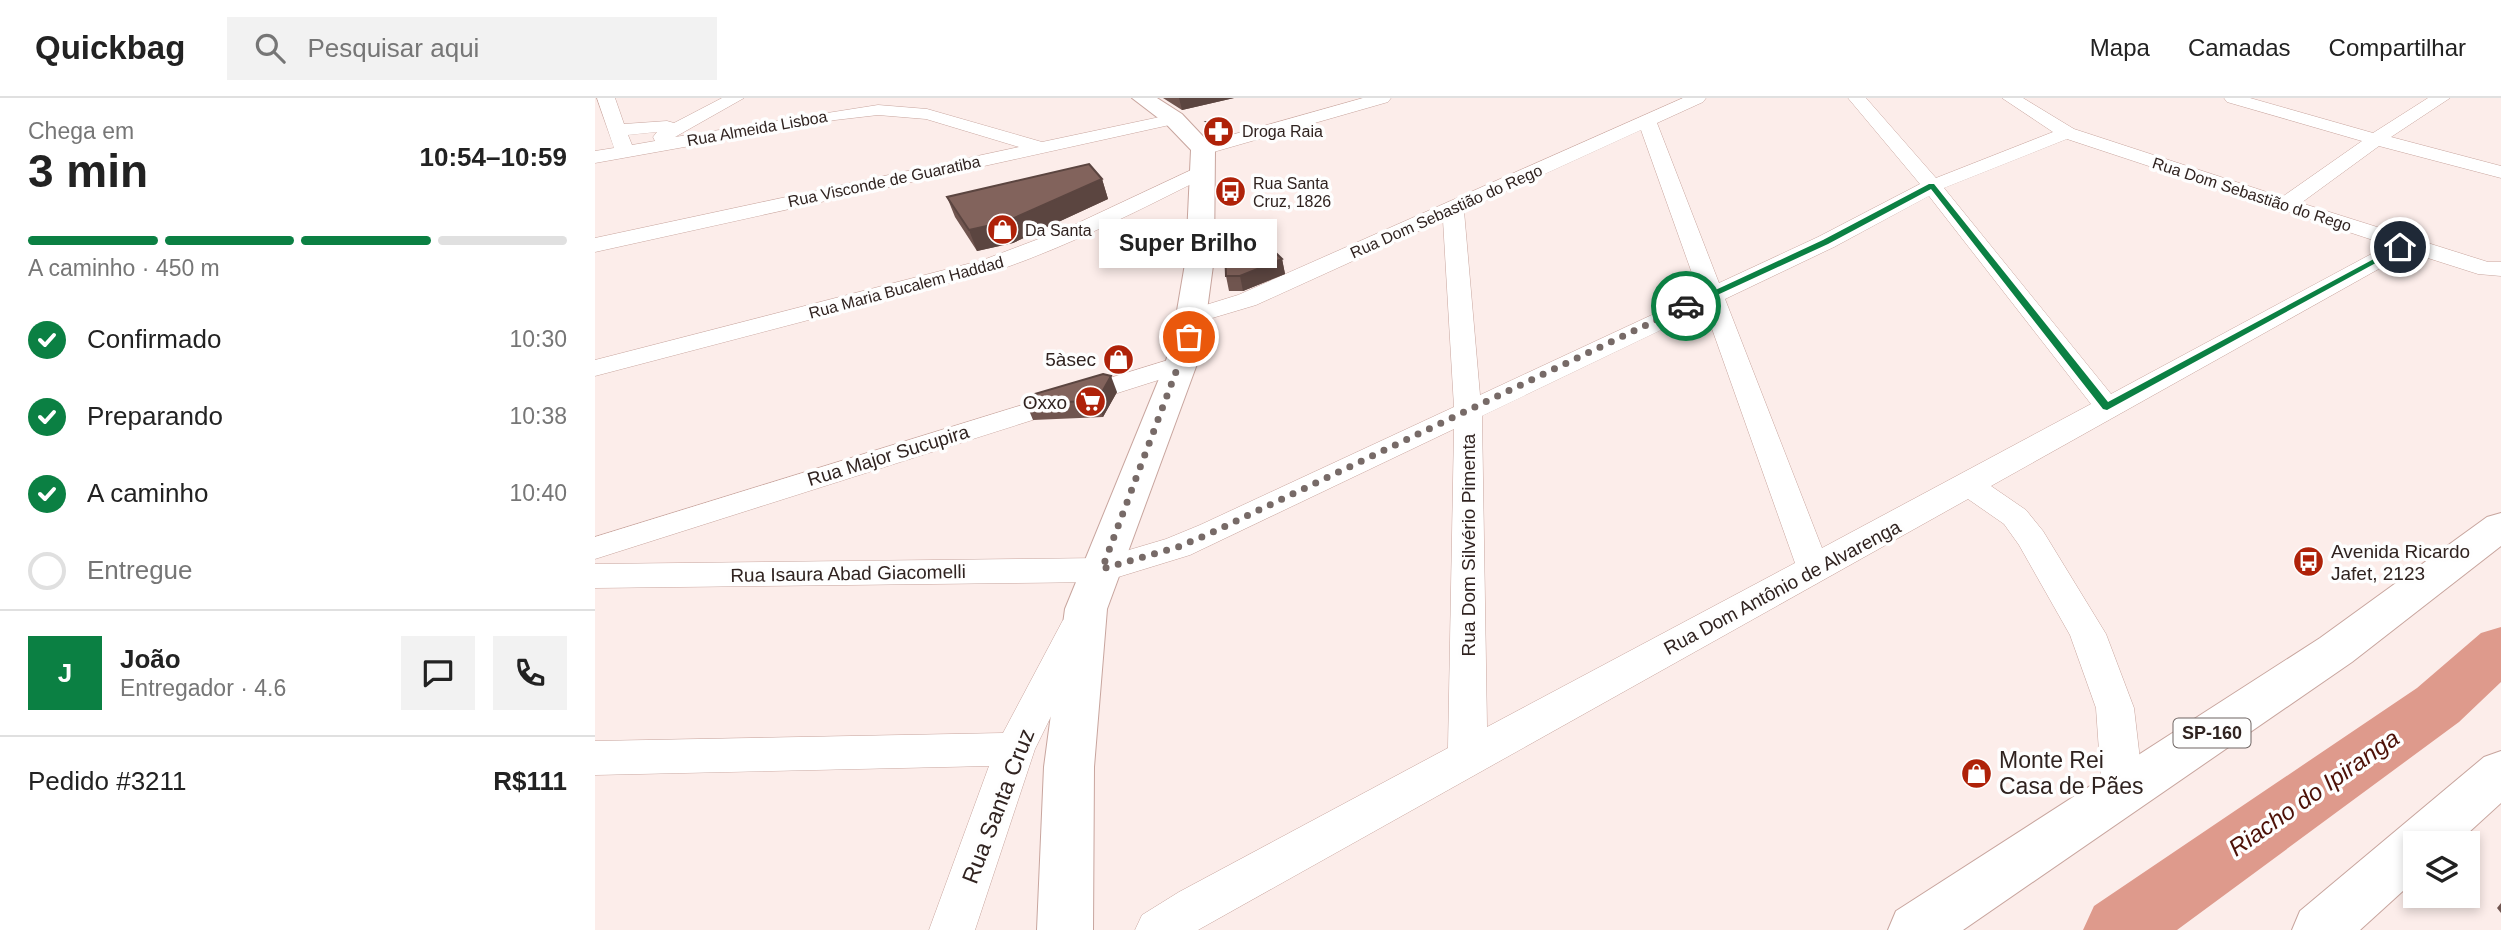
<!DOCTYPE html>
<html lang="pt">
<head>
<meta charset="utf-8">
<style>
  body { margin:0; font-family:Helvetica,sans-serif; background:#f2f2f2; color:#222; height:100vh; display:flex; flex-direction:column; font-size:26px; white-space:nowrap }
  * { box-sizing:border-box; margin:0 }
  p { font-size:23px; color:#767676 }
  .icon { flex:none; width:38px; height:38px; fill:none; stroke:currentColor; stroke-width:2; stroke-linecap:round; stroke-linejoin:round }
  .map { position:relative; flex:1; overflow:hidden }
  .sheet { display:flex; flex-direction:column; background:#fff; width:595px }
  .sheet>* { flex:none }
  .controls { position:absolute; left:1808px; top:733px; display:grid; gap:14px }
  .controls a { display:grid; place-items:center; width:77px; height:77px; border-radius:0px; background:#fff; box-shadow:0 4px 10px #0003; font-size:35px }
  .pin { position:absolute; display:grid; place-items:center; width:60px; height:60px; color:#fff; margin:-30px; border:4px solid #fff; border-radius:50%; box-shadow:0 2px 7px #0007 }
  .courier { position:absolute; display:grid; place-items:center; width:70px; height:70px; margin:-35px; border:5px solid #0b8043; border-radius:50%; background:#fff; color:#222; box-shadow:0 2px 9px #0007 }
  .bubble { position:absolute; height:49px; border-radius:0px; background:#fff; box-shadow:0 4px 10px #0003; font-size:23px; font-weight:700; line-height:49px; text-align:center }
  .headline em { font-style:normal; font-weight:700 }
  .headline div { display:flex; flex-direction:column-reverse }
  .headline { display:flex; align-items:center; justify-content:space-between; height:119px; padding:0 28px }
  h1 { font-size:46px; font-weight:700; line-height:52px }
  .bar { display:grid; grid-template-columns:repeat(4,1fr); gap:10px 7px; align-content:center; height:84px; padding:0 28px }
  .bar i { height:9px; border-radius:5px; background:#e0e0e0 }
  .bar .on { background:#0b8043 }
  .bar p { grid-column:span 4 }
  .line { display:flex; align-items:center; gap:18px; padding:0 28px; border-top:2px solid #e0e0e0 }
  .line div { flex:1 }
  .round { display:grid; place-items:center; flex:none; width:74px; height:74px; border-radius:0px; background:#f2f2f2 }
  ol { padding:0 28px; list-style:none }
  li { display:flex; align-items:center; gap:21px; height:77px }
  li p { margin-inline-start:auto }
  li .icon { padding:7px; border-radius:50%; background:#0b8043; color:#fff; stroke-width:4 }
  li:last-child { color:#767676 }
  li i { width:38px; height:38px; border:4px solid #e0e0e0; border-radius:50% }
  header { display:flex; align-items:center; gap:42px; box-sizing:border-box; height:98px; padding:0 35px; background:#fff; border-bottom:2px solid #e0e0e0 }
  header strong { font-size:33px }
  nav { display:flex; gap:38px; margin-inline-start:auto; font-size:24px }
  .search { width:490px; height:63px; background:#f2f2f2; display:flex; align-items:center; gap:18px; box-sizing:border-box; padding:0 24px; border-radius:0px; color:#767676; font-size:26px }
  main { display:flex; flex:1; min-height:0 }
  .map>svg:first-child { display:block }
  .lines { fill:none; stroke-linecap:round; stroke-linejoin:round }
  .river { fill:#de9a8c; fill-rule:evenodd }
  .minor-casing { stroke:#c8a59e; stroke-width:1 }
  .secondary-casing { stroke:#c8a59e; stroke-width:2 }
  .primary-casing { stroke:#c8a59e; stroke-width:2 }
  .minor { fill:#fff; fill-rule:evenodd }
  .secondary { fill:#fff; fill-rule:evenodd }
  .primary { fill:#fff; fill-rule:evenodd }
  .wall { fill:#70554f }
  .shaded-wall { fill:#5b4540 }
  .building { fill:#82635c; stroke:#5b4540; stroke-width:2 }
  .route { fill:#0b8043 }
  .done { stroke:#776a67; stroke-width:7; stroke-dasharray:0 12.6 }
  .labels { text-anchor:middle; stroke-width:7; stroke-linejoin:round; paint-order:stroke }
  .far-street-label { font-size:16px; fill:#302320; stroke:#fefefe }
  .far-poi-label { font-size:16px; fill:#302320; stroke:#fefefe; text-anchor:start }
  .shield { fill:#fefefe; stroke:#6e6563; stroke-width:2 }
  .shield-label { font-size:18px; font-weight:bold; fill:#302320 }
  .poi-label { font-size:19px; fill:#302320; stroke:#fefefe; text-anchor:end }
  .street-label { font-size:19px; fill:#302320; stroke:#fefefe }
  .near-poi-label { font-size:23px; fill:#302320; stroke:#fefefe; text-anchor:start }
  .near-street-label { font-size:23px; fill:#302320; stroke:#fefefe }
  .near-water-label { font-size:24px; font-style:italic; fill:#4d1107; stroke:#fefefe }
</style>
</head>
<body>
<header>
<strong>Quickbag</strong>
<div class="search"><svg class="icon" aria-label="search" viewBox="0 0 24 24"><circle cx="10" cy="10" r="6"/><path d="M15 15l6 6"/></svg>Pesquisar aqui</div>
<nav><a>Mapa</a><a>Camadas</a><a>Compartilhar</a></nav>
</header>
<main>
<section class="sheet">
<div class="headline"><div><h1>3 min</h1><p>Chega em</p></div><em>10:54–10:59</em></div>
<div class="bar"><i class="on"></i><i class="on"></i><i class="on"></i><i></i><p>A caminho · 450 m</p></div>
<ol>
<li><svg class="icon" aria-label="check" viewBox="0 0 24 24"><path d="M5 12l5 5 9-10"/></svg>Confirmado<p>10:30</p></li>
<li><svg class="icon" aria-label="check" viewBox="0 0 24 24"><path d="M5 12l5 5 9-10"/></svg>Preparando<p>10:38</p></li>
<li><svg class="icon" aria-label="check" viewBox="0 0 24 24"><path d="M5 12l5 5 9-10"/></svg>A caminho<p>10:40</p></li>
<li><i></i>Entregue</li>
</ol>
<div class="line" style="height:126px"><b class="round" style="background:#0b8043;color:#fff">J</b><div><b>João</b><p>Entregador · 4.6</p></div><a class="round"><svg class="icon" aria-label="chat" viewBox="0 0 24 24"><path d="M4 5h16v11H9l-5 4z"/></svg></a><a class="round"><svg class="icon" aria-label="phone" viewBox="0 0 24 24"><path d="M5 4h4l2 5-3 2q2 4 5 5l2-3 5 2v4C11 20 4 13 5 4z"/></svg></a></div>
<div class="line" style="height:91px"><div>Pedido #3211</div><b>R$111</b></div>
</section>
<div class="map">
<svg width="1906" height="832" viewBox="0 0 1906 832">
  <rect width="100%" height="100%" fill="#fcedea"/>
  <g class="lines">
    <path class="river" d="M1906 529V584L1864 624 1582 832H1488L1499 808 1822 590 1886 535Z"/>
    <defs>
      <path id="minor" d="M2 0H20L29 26 72 23 79 25 127 0H149L80 39 283 7 332 11 447 44 579 16 588 21 579 26 0 154V140L424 49 331 21 283 17 240 22 0 65V53L19 50ZM62 34 58 39 60 43 37 47 33 37Z
        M768 0H796L793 4 615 55 608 57 598 51 601 47Z
        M1088 0H1111L1108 4 1062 25 1124 185 1223 139 1325 86 1253 0H1271L1341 80 1458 34 1407 0H1428L1479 31 1687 99 1767 43 1632 4 1629 0H1655L1778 35 1833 0H1855L1796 39 1906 68V80L1784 48 1706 105 1893 164H1906V178L1883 176 1814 154 1396 388 1431 412 1448 433 1511 536 1539 610 1549 696 1543 708 1528 714 1513 708 1507 696 1501 610 1475 537 1424 447 1409 426 1373 401 603 832H540L547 817 584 794 853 650 859 331 595 457 507 484 0 490V466L507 460 571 441 605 427 859 309 848 122 661 207 597 226 588 224 585 219 588 214 643 197ZM1046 32 1104 195 885 297 869 113ZM1472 41 1793 147 1516 296 1349 90ZM1334 98 1496 306 1227 450 1130 201 1239 149ZM1110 211 1200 465 892 629 887 318Z
        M609 66 616 68 619 72 616 76C547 111 478 146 404 172L0 278V262L388 162 470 131Z
        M586 258 595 260 599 266 595 272 0 461V439Z
        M481 518 494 522 499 531 440 651 380 832H334L394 668 0 677V643L408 635 468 522Z"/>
      <path id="secondary" d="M537 0H562L587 16 620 51 619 160 608 242 602 266 512 511 499 669 498 832H442L449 669 470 511 570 266 577 242 591 160 596 52 571 26Z"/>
      <path id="primary" d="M1906 415V448L1757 564 1368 832H1293L1301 813 1725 540 1892 419Z
        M1906 653V705L1861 746H1820V782L1765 832H1697L1705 813 1889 659Z"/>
    </defs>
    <use href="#minor" class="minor-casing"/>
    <use href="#secondary" class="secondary-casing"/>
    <use href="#primary" class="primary-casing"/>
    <use href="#minor" class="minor"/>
    <use href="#secondary" class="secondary"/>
    <use href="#primary" class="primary"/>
  </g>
  <path class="wall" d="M568 0H639L587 12Z
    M612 24 634 34 624 37 613 31Z
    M507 81 513 101 418 145 382 153 360 119 352 99Z
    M687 161 690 176 648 193H634L631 178Z
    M522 294 508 319 438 322 431 305Z
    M1906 805V815L1902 810Z"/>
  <path class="shaded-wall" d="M584 0H639L587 12Z
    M633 28 634 34 624 37 623 30Z
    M507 81 513 101 418 145 382 153 374 132Z
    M687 161 690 176 648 193 645 178Z
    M516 278 522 294 508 319 502 303Z"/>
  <path class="building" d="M625 23 633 28 623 30 612 24Z
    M494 66 507 81 410 124 374 132 352 99Z
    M668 142 687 161 645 178H631L630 150Z
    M508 276 516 278 502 303 431 305 436 297Z"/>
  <path class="route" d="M1334 86H1339L1513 304 1803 148 1810 149 1512 312 1508 311 1336 91 1233 146 1094 210 1086 208 1228 142Z"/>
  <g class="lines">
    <path class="done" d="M594 239 507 471 583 449 616 435 1091 208"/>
  </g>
  <defs>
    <symbol id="pharmacy-disc" viewBox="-11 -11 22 22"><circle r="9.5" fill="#af2209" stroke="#fefefe"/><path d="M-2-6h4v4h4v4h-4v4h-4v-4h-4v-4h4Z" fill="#fff"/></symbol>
    <symbol id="bus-disc" viewBox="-11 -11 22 22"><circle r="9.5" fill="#af2209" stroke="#fefefe"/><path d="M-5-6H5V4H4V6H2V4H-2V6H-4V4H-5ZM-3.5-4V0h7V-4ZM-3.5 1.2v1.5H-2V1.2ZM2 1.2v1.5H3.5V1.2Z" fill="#fff"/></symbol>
    <symbol id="shop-disc" viewBox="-11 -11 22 22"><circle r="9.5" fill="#af2209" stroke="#fefefe"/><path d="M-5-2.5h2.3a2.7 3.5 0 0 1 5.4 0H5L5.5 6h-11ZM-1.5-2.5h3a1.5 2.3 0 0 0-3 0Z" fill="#fff"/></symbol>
    <symbol id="supermarket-disc" viewBox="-11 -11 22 22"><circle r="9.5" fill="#af2209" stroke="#fefefe"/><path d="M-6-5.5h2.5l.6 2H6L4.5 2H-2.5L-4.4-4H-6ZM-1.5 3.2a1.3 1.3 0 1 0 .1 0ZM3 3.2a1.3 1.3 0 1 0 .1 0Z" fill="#fff"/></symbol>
  </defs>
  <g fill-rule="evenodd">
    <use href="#pharmacy-disc" x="606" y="16" width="35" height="35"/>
    <use href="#bus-disc" x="618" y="76" width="35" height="35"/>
    <use href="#shop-disc" x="390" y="114" width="35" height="35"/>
    <use href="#shop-disc" x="506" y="244" width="35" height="35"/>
    <use href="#supermarket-disc" x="478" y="286" width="35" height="35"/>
    <use href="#bus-disc" x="1696" y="446" width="35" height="35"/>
    <use href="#shop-disc" x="1364" y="658" width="35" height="35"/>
  </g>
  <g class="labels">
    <g class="far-street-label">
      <text transform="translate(162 30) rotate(-10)" y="6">Rua Almeida Lisboa</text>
      <text transform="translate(289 83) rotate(-12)" y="6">Rua Visconde de Guaratiba</text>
      <text transform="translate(1657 96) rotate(18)" y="6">Rua Dom Sebastião do Rego</text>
      <text transform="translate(851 113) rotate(-24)" y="6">Rua Dom Sebastião do Rego</text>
      <text transform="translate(311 189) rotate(-15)" y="6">Rua Maria Bucalem Haddad</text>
    </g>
    <g class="far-poi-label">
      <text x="647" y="39">Droga Raia</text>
      <text x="658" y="91">Rua Santa<tspan x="658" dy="18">Cruz, 1826</tspan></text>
      <text x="430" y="138">Da Santa</text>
    </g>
    <rect class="shield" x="1578.5" y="620.5" width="77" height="29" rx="5"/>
    <g class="shield-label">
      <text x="1617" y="641">SP-160</text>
    </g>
    <g class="poi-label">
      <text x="501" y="268">5àsec</text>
      <text x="472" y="311">Oxxo</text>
      <text x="1736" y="460" text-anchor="start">Avenida Ricardo<tspan x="1736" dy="22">Jafet, 2123</tspan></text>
    </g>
    <g class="street-label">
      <text transform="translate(293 357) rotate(-17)" y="7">Rua Major Sucupira</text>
      <text transform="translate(873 447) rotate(-90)" y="7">Rua Dom Silvério Pimenta</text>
      <text transform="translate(253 475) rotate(-1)" y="7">Rua Isaura Abad Giacomelli</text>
      <text transform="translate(1187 489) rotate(-28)" y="7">Rua Dom Antônio de Alvarenga</text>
    </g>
    <g class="near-poi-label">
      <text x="1404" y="670">Monte Rei<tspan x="1404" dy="26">Casa de Pães</tspan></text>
    </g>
    <g class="near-street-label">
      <text transform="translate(403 708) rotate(-69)" y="8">Rua Santa Cruz</text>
    </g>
    <g class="near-water-label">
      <text transform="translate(1719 695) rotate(-35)" y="8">Riacho do Ipiranga</text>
    </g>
  </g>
</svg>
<div class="controls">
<a><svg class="icon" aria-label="layers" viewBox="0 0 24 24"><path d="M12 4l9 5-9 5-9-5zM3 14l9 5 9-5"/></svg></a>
</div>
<div class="pin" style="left:594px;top:239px;background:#ea580c"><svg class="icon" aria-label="bag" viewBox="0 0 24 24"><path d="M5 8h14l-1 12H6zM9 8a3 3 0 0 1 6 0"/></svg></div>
<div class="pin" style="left:1805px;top:149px;background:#1f2937"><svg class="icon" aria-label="home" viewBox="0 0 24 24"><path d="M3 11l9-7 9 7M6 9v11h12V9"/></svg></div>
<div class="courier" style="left:1091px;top:208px"><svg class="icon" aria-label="car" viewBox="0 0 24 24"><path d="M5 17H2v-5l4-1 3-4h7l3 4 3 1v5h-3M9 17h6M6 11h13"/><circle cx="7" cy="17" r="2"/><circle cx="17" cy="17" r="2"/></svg></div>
<div class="bubble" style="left:504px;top:121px;width:178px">Super Brilho</div>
</div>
</main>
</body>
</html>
